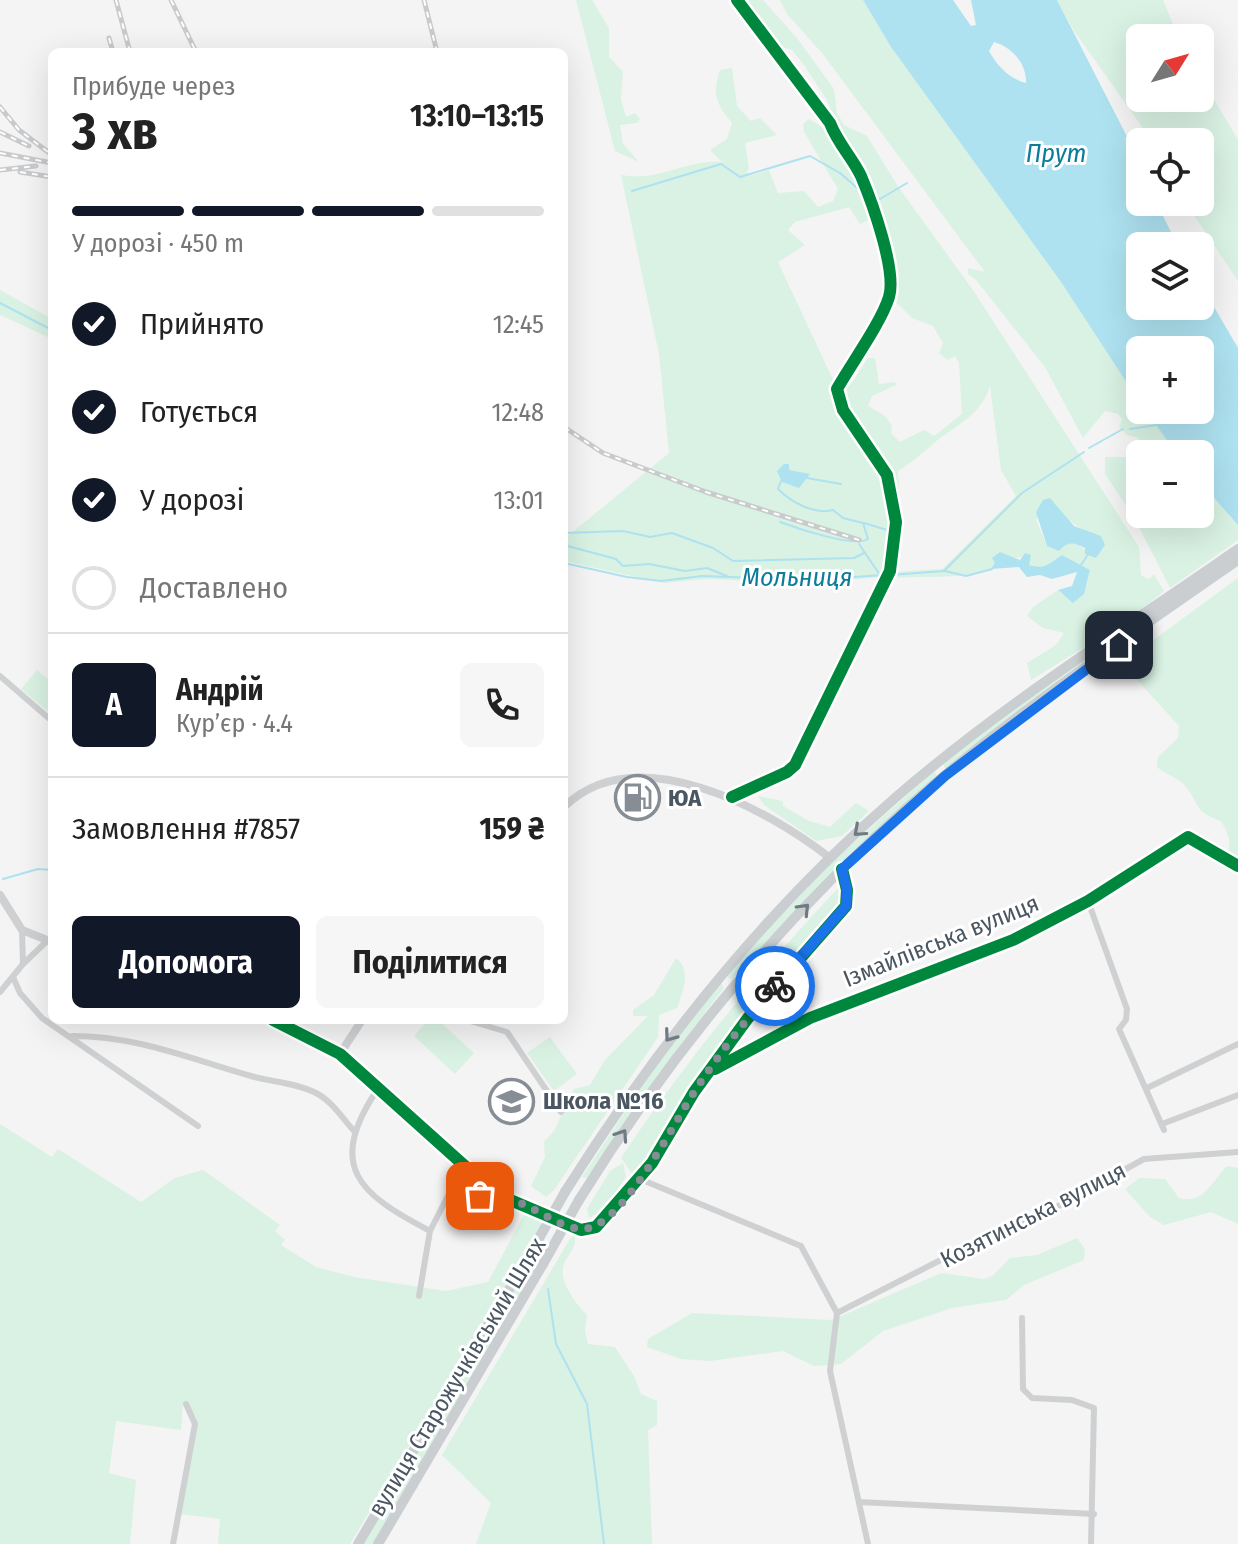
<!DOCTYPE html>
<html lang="uk">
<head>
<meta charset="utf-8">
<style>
  body { margin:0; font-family:"Fira Sans Condensed",sans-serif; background:#f6f6f6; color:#222; height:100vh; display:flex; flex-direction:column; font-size:30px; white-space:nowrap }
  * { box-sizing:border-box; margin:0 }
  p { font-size:26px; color:#767676 }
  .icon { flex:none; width:44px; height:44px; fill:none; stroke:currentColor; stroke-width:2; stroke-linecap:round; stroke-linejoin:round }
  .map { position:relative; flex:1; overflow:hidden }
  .sheet { position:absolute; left:48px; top:48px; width:520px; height:976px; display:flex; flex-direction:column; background:#fff; border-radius:12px; box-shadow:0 8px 32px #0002 }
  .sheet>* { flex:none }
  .needle { width:52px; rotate:53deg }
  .buttons { position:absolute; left:1126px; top:24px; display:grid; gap:16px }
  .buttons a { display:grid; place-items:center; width:88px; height:88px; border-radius:12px; background:#fff; box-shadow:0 8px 32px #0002; font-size:40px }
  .pin { position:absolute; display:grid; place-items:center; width:68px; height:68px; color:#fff; margin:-34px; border-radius:16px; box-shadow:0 4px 12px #0006 }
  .courier { position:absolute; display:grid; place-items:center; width:80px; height:80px; margin:-40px; border:6px solid #1a73e8; border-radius:50%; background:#fff; color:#222; box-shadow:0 2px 10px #0007 }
  .head em { font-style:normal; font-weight:700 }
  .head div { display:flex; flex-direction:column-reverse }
  .head { display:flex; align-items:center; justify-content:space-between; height:136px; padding:0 24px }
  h1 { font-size:52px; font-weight:700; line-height:60px }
  .bar { display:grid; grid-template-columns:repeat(4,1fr); gap:12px 8px; align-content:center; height:96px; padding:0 24px }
  .bar i { height:10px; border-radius:6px; background:#e0e0e0 }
  .bar .current { background:#111827 }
  .bar p { grid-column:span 4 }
  .line { display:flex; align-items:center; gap:20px; padding:0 24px; border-top:2px solid #e0e0e0 }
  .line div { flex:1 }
  .round { display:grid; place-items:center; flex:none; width:84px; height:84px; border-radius:12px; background:#f6f6f6 }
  ol { padding:0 24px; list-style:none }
  li { display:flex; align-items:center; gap:24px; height:88px }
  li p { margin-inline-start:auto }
  li .icon { padding:8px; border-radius:50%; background:#111827; color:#fff; stroke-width:4 }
  li:last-child { color:#767676 }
  li i { width:44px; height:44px; border:4px solid #e0e0e0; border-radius:50% }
  .button { display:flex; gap:16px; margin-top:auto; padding:16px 24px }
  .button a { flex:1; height:92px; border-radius:12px; background:#111827; color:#fff; font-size:32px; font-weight:700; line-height:92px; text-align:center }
  .button a+a { background:#f6f6f6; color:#222 }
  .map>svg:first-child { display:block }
  .green { fill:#d9f2e3; fill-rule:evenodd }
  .water { fill:#aee2f0; fill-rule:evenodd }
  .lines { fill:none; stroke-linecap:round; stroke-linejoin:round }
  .stream { stroke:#aee2f0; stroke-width:2 }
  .minor { stroke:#ced0d2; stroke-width:6 }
  .tertiary { stroke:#ced0d2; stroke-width:8 }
  .primary { stroke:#caced1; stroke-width:10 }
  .rail-casing { stroke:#c9cacc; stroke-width:5 }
  .rail { stroke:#fff; stroke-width:2; stroke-dasharray:6; stroke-linecap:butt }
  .primary-bridge { stroke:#caced1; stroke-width:10 }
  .cycleway-casing { stroke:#fff; stroke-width:17 }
  .cycleway { stroke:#00873e; stroke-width:12 }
  .oneway { stroke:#707a83 }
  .done { stroke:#868d94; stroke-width:8; stroke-dasharray:0 14.4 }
  .route { stroke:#1a73e8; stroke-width:10 }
  .labels { text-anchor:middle; stroke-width:6; stroke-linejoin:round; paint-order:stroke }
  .poi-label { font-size:24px; font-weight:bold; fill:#4a5661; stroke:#fff; text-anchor:start }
  .street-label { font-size:24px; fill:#4a5661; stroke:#fff }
  .water-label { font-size:26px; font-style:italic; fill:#0c7c9b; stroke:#fff }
</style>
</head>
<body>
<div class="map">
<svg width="1238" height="1544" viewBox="0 0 1238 1544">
  <rect width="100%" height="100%" fill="#f4f4f4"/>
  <path class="green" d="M576 0H592L609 28V57L623 72 621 99 626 117 635 113 640 119 637 123 620 125 623 144 639 162 615 151Z
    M741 0H763L797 38 834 89 837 113 844 125 867 136 899 188 973 290 1139 547 1141 575 1149 579 1154 574 1164 591 1130 619 1031 680 1027 663 1056 645 1064 633 1043 628 1027 616 1033 607 1058 590 1063 595 1087 585 1090 570 1062 555C1049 563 1046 570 1028 565L1031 555 996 562 992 570C970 579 918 576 889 578L893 572 942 569 1016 496 1001 470 990 386C981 416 955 425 933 444 920 455 914 461 898 471L900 515 893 508 894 522 883 577 810 583 705 579 664 583 564 561V539L669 453 659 354 621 175C661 182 685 159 722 162L710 150 727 139 732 123C716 103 712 95 720 70L732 68 737 106 751 121 760 118 777 135 745 143 749 169 746 172 753 175 769 170 778 193 804 191 818 207 833 201 838 189 804 132 803 124 809 119 825 129H838L827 100 804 65 792 50 773 44ZM849 207 860 224 877 216 894 277 893 299 912 318 933 326 943 343 939 353 947 360 955 356 959 363 962 414 934 436 924 430 900 442 891 433 892 426 885 416 868 406 872 396 896 385 895 382 879 384 875 358H868L851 384 843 389 842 416 835 384 778 262 805 245 788 230 795 222ZM1055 503C1066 525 1088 529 1105 545L1096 558 1074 542 1047 546 1036 520Z
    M780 0H863L891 47 1061 282 1140 403V410H1145L1177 454H1143L1139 438 1127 435 1119 427 1122 419 1118 414 1105 411 1083 438 1045 367 976 280 968 274V268L985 272 822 53 787 14Z
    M1057 0H1163L1179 38H1140V98H1200V75L1238 140V281L1185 202H1200V142H1153L1074 31Z
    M0 290 52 319V339L0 315Z
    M1105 457H1140V514H1200V482L1238 525V540L1170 588 1135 519 1105 474Z
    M1238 578V873L1220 863C1235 849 1230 836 1221 821 1190 812 1199 796 1180 781 1173 776 1164 773 1157 767L1158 757 1178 738 1179 726 1122 663Z
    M1117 636 948 770 944 767V762L1034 686Z
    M37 670 52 682V715L21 689Z
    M934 771 938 778 840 867 732 979 728 978 726 972 832 862Z
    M758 796 783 801V806L809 821 830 827 856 803 869 811 842 836 816 841 764 805Z
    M839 887 842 899 836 913 758 997 635 1178 621 1158C686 1060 759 972 839 887Z
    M676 958C692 971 683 991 677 1008L659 1015 658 1037 554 1190 546 1197 531 1186 545 1157 544 1142 554 1131 574 1089 590 1085 605 1060 648 1016H633V1010L654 995Z
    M721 982 724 988 682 1043 589 1178 582 1177 675 1036Z
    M428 1020H438L474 1053 455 1074 414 1036Z
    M550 1037 577 1074 554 1091 527 1053Z
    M0 1124 52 1157 58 1149 141 1202 175 1178 203 1170 280 1225 275 1231 285 1240 281 1245 316 1267 354 1277 446 1291 488 1282 524 1215 539 1218 541 1226 350 1544H218L220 1519 180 1514 197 1424 186 1402 183 1404 181 1430 116 1421 109 1473 136 1480 130 1544H0Z
    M623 1163 626 1177 606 1208 589 1218 587 1209 610 1171Z
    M1227 1166 1238 1168V1224L1211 1212 1164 1225 1150 1217 1125 1189 1139 1178 1165 1179 1179 1198C1205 1205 1212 1180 1227 1166Z
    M575 1236C577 1250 566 1255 563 1267 560 1284 577 1305 587 1315L585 1331 588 1344 615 1347 634 1376 641 1394 657 1401V1425L648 1430 652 1544H476L491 1503 442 1455 571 1237Z
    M1077 1238 1085 1249 1084 1260 1024 1285 1006 1300 952 1308 883 1331 841 1364 814 1366 783 1351 710 1361 681 1359 647 1347 648 1339 692 1313 832 1320 941 1273 984 1279 992 1276 1010 1258 1037 1255Z
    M533 1254 541 1258 374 1544H363Z"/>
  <path class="water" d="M863 0H953L971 26 976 25 971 0H1057L1139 160 1140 202H1156L1178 246H1140V306H1200V283L1238 348V525L1200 482V454H1177L1145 410H1200V350H1140V403L1061 282 891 47ZM994 42C1012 47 1027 64 1026 83 1010 79 997 66 989 51Z
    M784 464H789V470L810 474 799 488 782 482 777 471Z
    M1050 498 1074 526 1101 536 1105 545 1096 558 1085 554V548C1073 542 1068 541 1059 551L1047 546 1036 512 1043 500Z
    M1000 552 1020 560 1025 553 1031 555 1029 565C1046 570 1049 563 1062 555L1090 570 1084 594 1073 603 1058 590 1072 586 1077 572 1052 579 1040 575 1027 577 1019 567 991 569 995 563 992 558Z"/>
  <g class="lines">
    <path class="stream" d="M632 191 721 164 740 177 810 156 840 173 863 193
      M871 196 880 199 907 183
      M0 303 52 330
      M1130 429 1156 425
      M1089 448 1123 429
      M807 478 841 484
      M780 522C796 528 855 548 868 539L863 523 843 518 833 510C814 515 791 502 778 489L781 481
      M864 523 887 530
      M564 533 623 531 650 537 672 533 713 548 733 561 854 558 864 553
      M859 544 880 575
      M564 545 616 559 623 566 649 564 685 571 707 568 727 576
      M564 563 627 577 661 581 702 576 809 580 884 575
      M1081 565 1089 553
      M945 571 966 576 992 569
      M890 575 944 571 1022 493 1084 452
      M3 879 38 869 52 870
      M548 1289 556 1344 587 1404 604 1544"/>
    <path class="minor" d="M0 676 52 721
      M732 797 787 772 795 765 890 571 896 522 887 475 843 410 837 389C851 364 881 323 889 297 897 271 872 202 861 176 852 157 838 144 830 123L737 0
      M1088 901 1127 1009 1126 1020 1119 1029 1164 1130
      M23 964 48 940
      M13 977 20 993 42 1018 198 1126
      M0 992 23 964 22 930
      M467 1020 507 1032 561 1112
      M72 1036C138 1036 190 1059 251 1076 272 1082 297 1083 316 1093 332 1101 343 1119 355 1132
      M710 1072 810 1018 1013 940 1088 901 1188 837 1238 866
      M1147 1088 1238 1044
      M377 1090C326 1167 359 1194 430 1231
      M1162 1124 1238 1095
      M640 1179 801 1246 837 1313
      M446 1202 496 1194
      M419 1296 430 1231 463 1166
      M837 1313 970 1245 1042 1215 1144 1159 1238 1152
      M837 1313 830 1371 868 1544
      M1022 1318 1023 1389 1032 1398 1072 1400 1094 1408 1091 1544
      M859 1502 1094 1514
      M173 1544 195 1424 186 1404"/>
    <path class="tertiary" d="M564 807C636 737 766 808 830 858
      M0 895 22 930 52 942
      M273 1020 340 1054 496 1194 581 1230 596 1227 652 1163 694 1092 748 1018 846 906 847 890 842 869
      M340 1054 362 1020"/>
    <path class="primary" d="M565 1192C657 1046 763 912 895 798 1001 706 1123 629 1238 549
      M579 1200C670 1054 780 921 908 807 1010 716 1126 638 1238 560
      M358 1544 529 1256
      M378 1544 543 1264"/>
    <defs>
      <path id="rail" d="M116 0 130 52
        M171 0 196 52
        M424 0 437 52
        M109 38 113 52
        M0 107 19 130 52 155
        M0 132 29 146
        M0 153 52 163
        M0 170 36 166
        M20 172 52 177
        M564 427 603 453 706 492 859 540"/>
    </defs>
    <use href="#rail" class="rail-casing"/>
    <use href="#rail" class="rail"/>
    <path class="primary-bridge" d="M529 1256 565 1192
      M543 1264 579 1200"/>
    <defs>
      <path id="cycleway" d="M732 797 787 772 795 765 890 571 896 522 887 475 843 410 837 389C851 364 881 323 889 297 897 271 872 202 861 176 852 157 838 144 830 123L737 0
        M273 1020 340 1054 496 1194 581 1230 596 1227 652 1163 694 1092 748 1018 846 906 847 890 842 869
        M715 1069 810 1018 1013 940 1088 901 1188 837 1238 866"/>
    </defs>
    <use href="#cycleway" class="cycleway-casing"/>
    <use href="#cycleway" class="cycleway"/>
  </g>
  <defs><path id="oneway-chevron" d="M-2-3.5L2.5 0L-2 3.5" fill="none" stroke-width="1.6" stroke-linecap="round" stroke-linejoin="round" transform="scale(2)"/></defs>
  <g class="oneway">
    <use href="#oneway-chevron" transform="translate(859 831) rotate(138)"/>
    <use href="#oneway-chevron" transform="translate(804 909) rotate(-46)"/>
    <use href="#oneway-chevron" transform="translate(670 1036) rotate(126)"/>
    <use href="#oneway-chevron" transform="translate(622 1135) rotate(-56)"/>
  </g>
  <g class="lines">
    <path class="done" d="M480 1196C520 1190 553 1229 583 1229 621 1229 674 1123 693 1094 717 1056 746 1020 775 986"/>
    <path class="route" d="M775 986 846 906 847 890 842 869 945 776 1119 645"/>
  </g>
  <defs>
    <symbol id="fuel-ring" viewBox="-11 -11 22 22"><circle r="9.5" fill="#fff" stroke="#868d94" stroke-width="1.5"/><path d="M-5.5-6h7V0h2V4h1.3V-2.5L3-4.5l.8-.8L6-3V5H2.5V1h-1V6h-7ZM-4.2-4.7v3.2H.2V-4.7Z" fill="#868d94"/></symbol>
    <symbol id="school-ring" viewBox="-11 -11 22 22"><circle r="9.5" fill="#fff" stroke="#868d94" stroke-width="1.5"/><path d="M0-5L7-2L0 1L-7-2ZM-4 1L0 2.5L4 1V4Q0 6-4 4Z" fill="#868d94"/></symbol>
  </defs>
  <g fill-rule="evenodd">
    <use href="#fuel-ring" x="612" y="772" width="51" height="51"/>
    <use href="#school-ring" x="486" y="1076" width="51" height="51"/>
  </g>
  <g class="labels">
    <g class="poi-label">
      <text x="668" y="806">ЮА</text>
      <text x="543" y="1109">Школа №16</text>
    </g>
    <g class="street-label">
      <text transform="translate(941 941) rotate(-22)" y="8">Ізмайлівська вулиця</text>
      <text transform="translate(1033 1215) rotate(-27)" y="8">Козятинська вулиця</text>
      <text transform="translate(457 1377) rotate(-59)" y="8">вулиця Старожучківський Шлях</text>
    </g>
    <g class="water-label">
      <text x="1056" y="162">Прут</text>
      <text x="797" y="586">Мольниця</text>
    </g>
  </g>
</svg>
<div class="buttons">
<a><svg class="needle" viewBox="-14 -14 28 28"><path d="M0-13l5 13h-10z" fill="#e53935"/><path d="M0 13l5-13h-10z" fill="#767676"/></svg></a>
<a><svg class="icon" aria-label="locate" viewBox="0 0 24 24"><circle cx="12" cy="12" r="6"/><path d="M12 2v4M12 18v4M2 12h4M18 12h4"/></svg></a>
<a><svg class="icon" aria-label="layers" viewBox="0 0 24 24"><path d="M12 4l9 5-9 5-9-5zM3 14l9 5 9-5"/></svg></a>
<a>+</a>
<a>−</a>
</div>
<div class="pin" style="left:480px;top:1196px;background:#ea580c"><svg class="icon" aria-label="bag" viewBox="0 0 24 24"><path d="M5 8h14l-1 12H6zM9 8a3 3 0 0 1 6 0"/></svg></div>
<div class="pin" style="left:1119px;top:645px;background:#1f2937"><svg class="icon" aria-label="home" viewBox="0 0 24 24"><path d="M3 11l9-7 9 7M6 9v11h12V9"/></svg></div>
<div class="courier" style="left:775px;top:986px"><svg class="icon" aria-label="bike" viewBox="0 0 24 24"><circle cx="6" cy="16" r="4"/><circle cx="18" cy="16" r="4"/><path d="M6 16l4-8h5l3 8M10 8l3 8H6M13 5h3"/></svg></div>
<section class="sheet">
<div class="head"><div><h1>3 хв</h1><p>Прибуде через</p></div><em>13:10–13:15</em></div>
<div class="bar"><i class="current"></i><i class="current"></i><i class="current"></i><i></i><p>У дорозі · 450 m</p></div>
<ol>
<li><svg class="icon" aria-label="check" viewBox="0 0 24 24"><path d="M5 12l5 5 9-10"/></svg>Прийнято<p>12:45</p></li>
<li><svg class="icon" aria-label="check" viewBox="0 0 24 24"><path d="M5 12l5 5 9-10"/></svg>Готується<p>12:48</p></li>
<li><svg class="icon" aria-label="check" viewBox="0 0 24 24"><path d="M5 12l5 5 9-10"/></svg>У дорозі<p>13:01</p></li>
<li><i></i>Доставлено</li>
</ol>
<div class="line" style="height:144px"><b class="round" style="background:#111827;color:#fff">А</b><div><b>Андрій</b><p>Кур’єр · 4.4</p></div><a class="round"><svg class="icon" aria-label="phone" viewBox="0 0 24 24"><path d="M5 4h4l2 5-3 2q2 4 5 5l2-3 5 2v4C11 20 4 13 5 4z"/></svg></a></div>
<div class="line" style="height:104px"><div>Замовлення #7857</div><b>159 ₴</b></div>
<div class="button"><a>Допомога</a><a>Поділитися</a></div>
</section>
</div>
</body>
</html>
